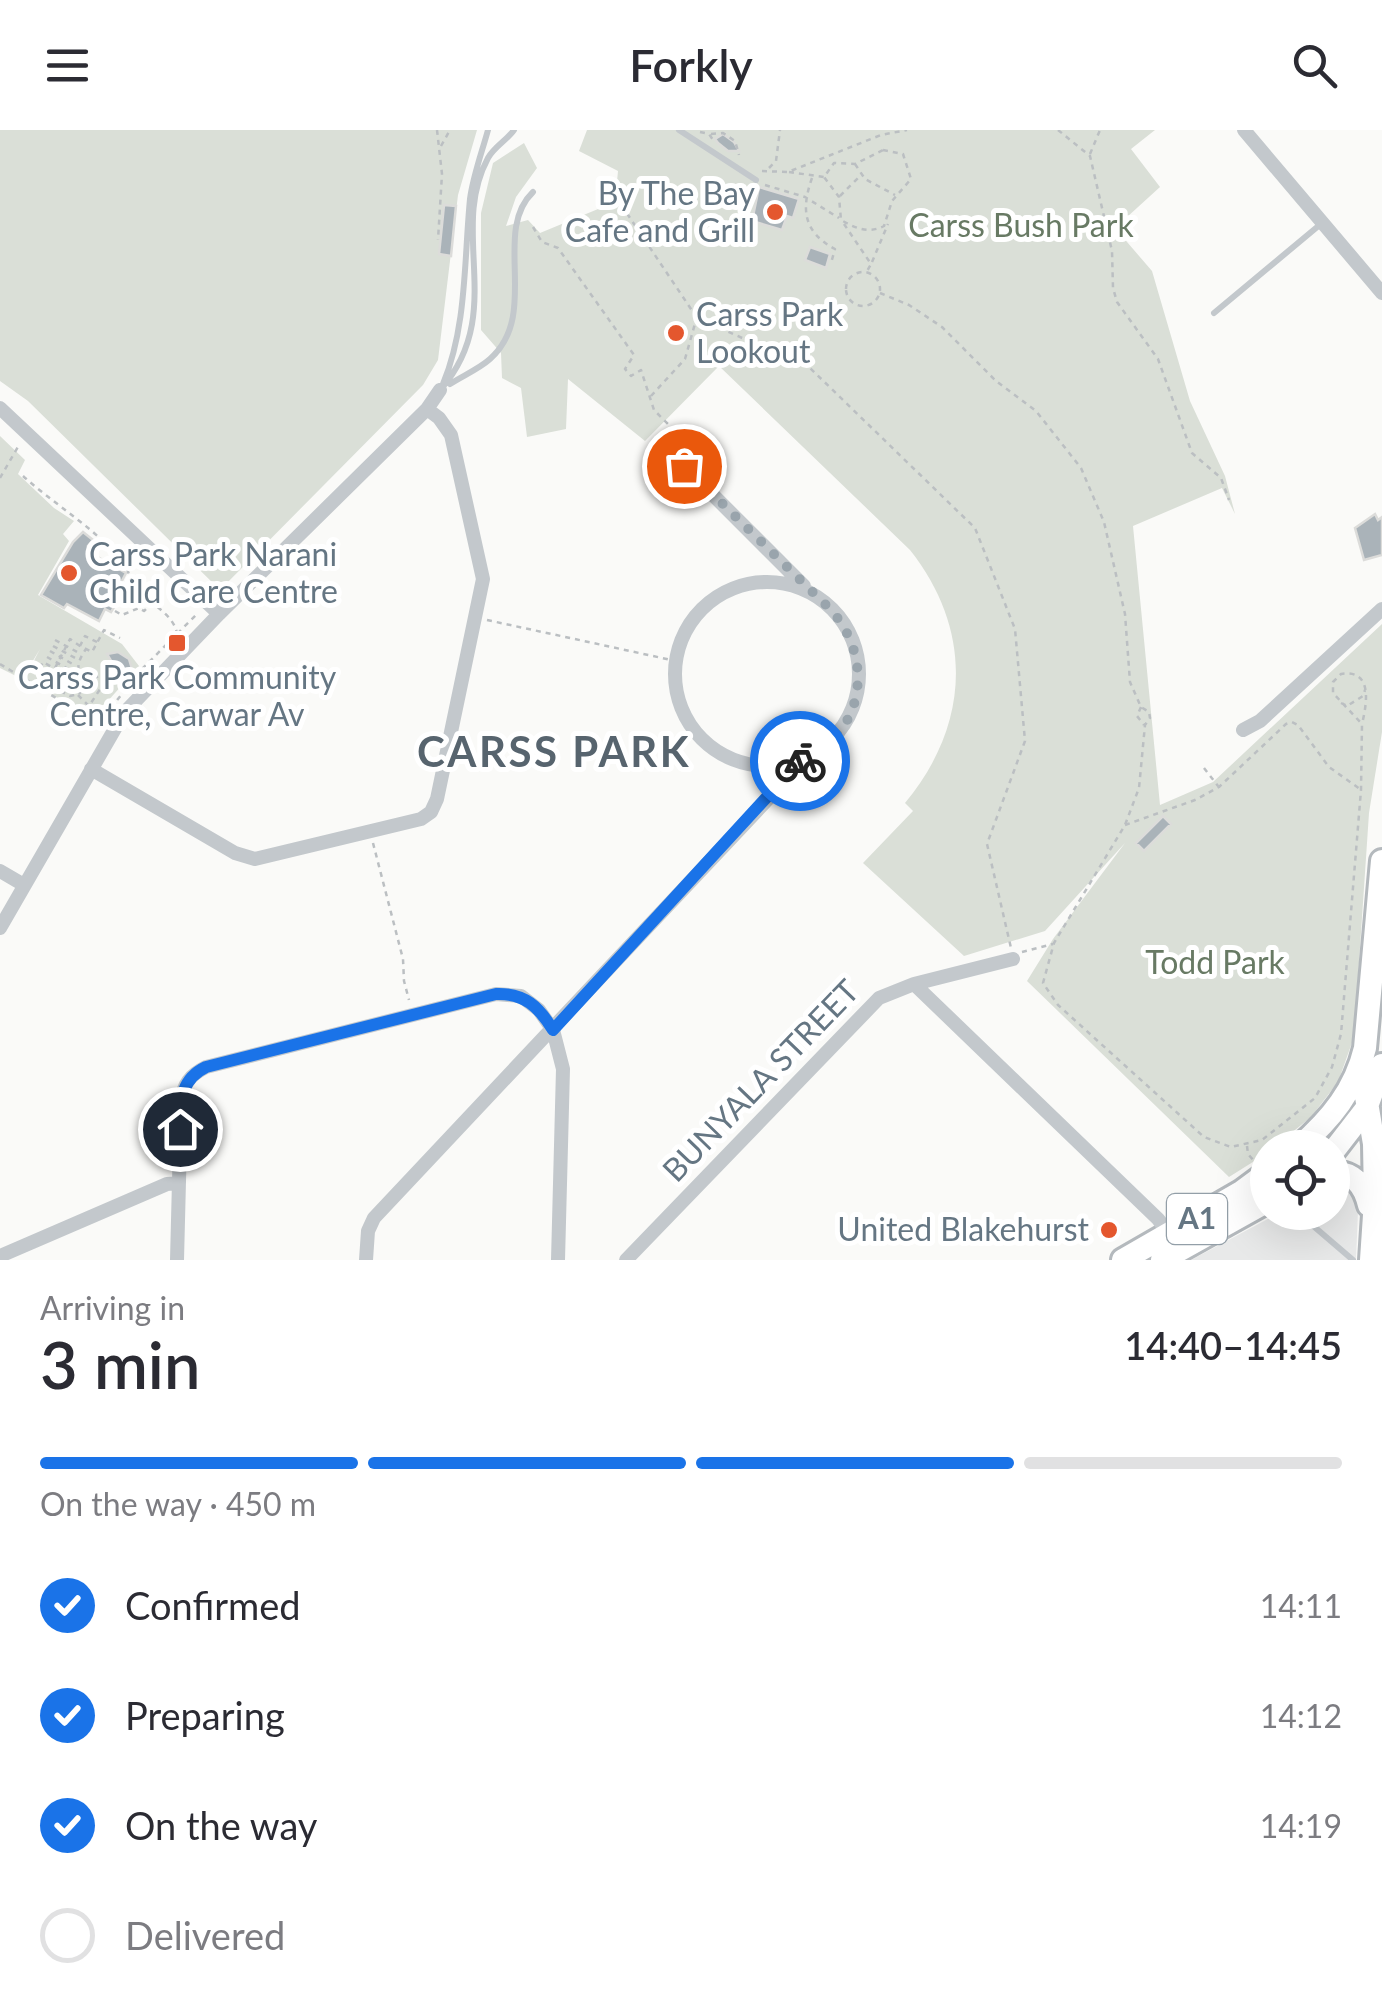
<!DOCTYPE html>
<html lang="en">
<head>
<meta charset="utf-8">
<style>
  body { margin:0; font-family:Lato,sans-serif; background:#f7f7f7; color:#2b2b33; height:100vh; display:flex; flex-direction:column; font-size:38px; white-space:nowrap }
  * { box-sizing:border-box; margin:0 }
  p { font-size:32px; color:#7c7c81 }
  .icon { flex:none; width:55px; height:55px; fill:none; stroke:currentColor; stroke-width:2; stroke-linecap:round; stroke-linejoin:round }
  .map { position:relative; height:1130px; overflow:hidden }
  .details { display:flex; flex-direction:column; background:#fff; flex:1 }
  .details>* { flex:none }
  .controls { position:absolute; left:1250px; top:1000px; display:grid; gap:20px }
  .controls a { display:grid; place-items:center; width:100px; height:100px; border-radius:50%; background:#fff; box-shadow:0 10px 40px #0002; font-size:50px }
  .pin { position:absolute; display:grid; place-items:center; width:85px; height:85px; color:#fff; margin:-42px; border:5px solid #fff; border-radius:50%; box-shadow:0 2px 10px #0007 }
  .courier { position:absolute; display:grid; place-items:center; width:100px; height:100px; margin:-50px; border:8px solid #1a73e8; border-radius:50%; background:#fff; color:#222; box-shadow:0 2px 12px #0007 }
  .headline em { font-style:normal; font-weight:600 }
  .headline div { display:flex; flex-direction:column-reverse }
  .headline { display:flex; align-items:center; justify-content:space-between; height:170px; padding:0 40px }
  h1 { font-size:65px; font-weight:600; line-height:75px }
  .bar { display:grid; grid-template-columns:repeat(4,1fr); gap:15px 10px; align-content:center; height:120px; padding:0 40px }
  .bar i { height:12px; border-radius:8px; background:#e1e1e2 }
  .bar .active { background:#1a73e8 }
  .bar p { grid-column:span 4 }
  ol { padding:0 40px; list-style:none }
  li { display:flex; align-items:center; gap:30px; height:110px }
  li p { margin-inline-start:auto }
  li .icon { padding:10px; border-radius:50%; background:#1a73e8; color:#fff; stroke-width:4 }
  li:last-child { color:#7c7c81 }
  li i { width:55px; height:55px; border:5px solid #e1e1e2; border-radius:50% }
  header { display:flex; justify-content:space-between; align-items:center; height:130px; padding:0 40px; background:#fff; font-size:45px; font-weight:600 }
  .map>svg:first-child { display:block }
  .built { fill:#e8e9e9 }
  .green { fill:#dadfd7 }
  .building { fill:#aab3b9; stroke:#dcdcda; stroke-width:2.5 }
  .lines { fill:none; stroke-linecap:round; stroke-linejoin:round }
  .trunk-casing { stroke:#b4b9bd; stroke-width:28 }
  .path { stroke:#bbbfc2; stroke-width:2.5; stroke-dasharray:5 5; stroke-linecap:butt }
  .service { stroke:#c3c8cc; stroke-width:6 }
  .minor { stroke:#c3c8cc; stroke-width:14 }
  .trunk { stroke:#fff; stroke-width:22 }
  .done { stroke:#99a4ac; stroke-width:10; stroke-dasharray:0 18 }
  .route { stroke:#1a73e8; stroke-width:12 }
  .poi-dot { fill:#e4572e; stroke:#fff; stroke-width:4 }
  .labels { text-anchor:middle; stroke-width:10; stroke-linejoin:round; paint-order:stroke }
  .shield { fill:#fff; stroke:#939fa8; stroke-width:2.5 }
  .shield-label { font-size:30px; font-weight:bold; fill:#657683 }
  .poi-label { font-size:32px; fill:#657683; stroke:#fff; text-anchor:end }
  .park-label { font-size:32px; fill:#687a64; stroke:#fff }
  .street-label { font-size:32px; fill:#657683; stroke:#fff }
  .district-label { font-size:42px; font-weight:bold; letter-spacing:2.5px; fill:#57646e; stroke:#fff }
</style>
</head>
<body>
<header><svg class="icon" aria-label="menu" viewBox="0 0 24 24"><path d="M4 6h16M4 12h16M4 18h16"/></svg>Forkly<svg class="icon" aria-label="search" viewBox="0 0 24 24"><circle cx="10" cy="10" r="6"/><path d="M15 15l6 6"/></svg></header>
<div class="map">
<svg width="1382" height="1130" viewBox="0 0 1382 1130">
  <rect width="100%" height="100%" fill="#fafaf8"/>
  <path class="built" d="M1333 1056H1343L1352 1063 1358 1081 1356 1130H1191L1279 1083 1332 1082Z"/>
  <path class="green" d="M0 0H477L458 65 438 230 423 255 220 460 28 271 0 251Z
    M587 0H1155L1131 19 1160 57 1115 98 1152 141 1190 271 1225 346 1235 384 1222 358 1133 396 1160 675 1213 652 1382 494V602L1369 683 1354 907 1338 952 1311 987 1274 1017 1268 1018 1264 1025 1229 1047 1027 851 1053 809 1125 713 1045 801 964 826 863 733 913 681 905 673C970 595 974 501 910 420L719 236 645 311 568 249 566 299 527 307 521 258 502 248 501 223 481 200V83L493 33 524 13 537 38 516 67 506 96 528 90 540 103 615 72 618 41 579 21Z
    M0 306 25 330 18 344 54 378 74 391 63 404 69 411 38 465 122 514 139 536 107 572 97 592 25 548 40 519 22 549 0 538Z"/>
  <path class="building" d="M723 4 734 12 739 21H728L718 13 715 9Z
    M759 57 799 69 793 88 787 86 782 100 752 91Z
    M444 75 456 76 451 126 439 124Z
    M810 117 830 124 826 138 805 130Z
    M1375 384 1378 390 1382 387V425L1364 430 1355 398Z
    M83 402 93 410 88 416 96 422 94 425 126 443 114 466 119 469 111 482 105 479 99 491 67 474 64 478 41 465 73 412Z
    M118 522 129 529 132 539 121 548 107 524Z
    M1163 686 1171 694 1144 721 1136 713Z"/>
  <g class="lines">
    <defs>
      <path id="trunk" d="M1361 937 1374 1014 1375 1070 1371 1130
        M1298 1018C1331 989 1355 960 1365 918L1382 731
        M1332 1023 1366 979 1382 935
        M1332 1042C1355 1043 1364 1055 1369 1075
        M1123 1130 1241 1062 1268 1042
        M1162 1130 1268 1071"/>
    </defs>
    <use href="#trunk" class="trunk-casing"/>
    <path class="path" d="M437 0 442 44 438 110
      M1058 0 1090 26 1112 121 1113 158 1117 172 1158 229 1192 323 1221 348 1229 370
      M700 2 709 4 713 10
      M711 4 723 3 735 11 739 25
      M441 16 450 0
      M883 20 903 24 911 49 892 71 884 96C868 104 855 98 841 90L839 67 824 47 834 33 855 34Z
      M1090 24 1100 0
      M855 34 865 49 895 65
      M769 38 776 31 780 0
      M762 41 788 42 881 5 907 0
      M789 42 824 47
      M812 48C801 79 803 102 835 119L831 133
      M765 55 805 67 839 88
      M840 66 859 47
      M616 67 697 188 810 238 975 398 1015 499 1025 611 987 714 1011 818
      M844 94 871 134 866 143
      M533 97 542 112 558 118 634 225 625 239 631 246 641 240 654 280 687 313 685 325
      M872 132 888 94
      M846 159a17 17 0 1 1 34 0a17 17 0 1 1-34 0Z
      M880 163 909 175 942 197 996 251 1036 281 1081 338 1104 392 1125 484 1130 552 1141 577 1149 582 1150 588 1145 595 1139 658 1125 695 1054 813 1043 853 1058 875 1204 1007 1231 1017 1262 1010 1315 968 1332 937 1341 904 1361 660 1362 594 1333 563V552L1341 544C1373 539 1367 573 1362 594
      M651 266 685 229 696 190
      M23 346C55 375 95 398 123 432 129 440 130 452 137 459 150 474 174 484 177 504
      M0 348 19 315
      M115 481 122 485 139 478 144 481 151 474
      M487 490 676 531
      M55 510 81 524
      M97 512 85 506 80 516 92 522 104 500 120 508
      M53 516 77 529
      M50 521 76 536
      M47 527 77 544
      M0 534 99 594
      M55 538 70 509 80 516
      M54 545 80 559 83 554C76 539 77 532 86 519
      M49 549 48 555 70 566 79 564 85 556 43 532 40 538 52 544 49 549 66 558 68 552
      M86 555 94 548 116 539
      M78 565 89 576 112 541
      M1341 573 1347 576 1363 566 1365 560
      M1141 577 1137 586 1144 595
      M99 594 137 544 197 484
      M1204 638 1218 656
      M1125 695 1195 670 1219 657 1286 594 1292 592 1298 595 1329 637 1360 659
      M373 713 403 829 404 851 409 870
      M1022 822 1053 814
      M1247 1016 1248 1024 1254 1031"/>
    <path class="service" d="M679 0 756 50
      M1214 183 1322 93
      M443 254C467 196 464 130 470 69 473 46 482 22 488 0
      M450 254C462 246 479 239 490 229 541 184 491 102 533 62
      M441 259C507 183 448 102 488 28 494 17 507 10 514 0
      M1297 1082 1353 1130"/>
    <path class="minor" d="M1244 0 1382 163
      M0 278 219 484
      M684 336 804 456
      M675 544a92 92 0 1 1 184 0a92 92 0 1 1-184 0Z
      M1243 600 1260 591 1382 479
      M91 639 235 723 255 729 421 689 431 682 437 669 483 449 451 305 439 288 427 279
      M0 741 24 755
      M0 798 124 583 219 484 427 279 440 260
      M914 854 1158 1089 1170 1105
      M0 1126 167 1054 179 1053
      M177 1130 181 972C183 954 190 945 206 937L496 864 521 866 539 880 553 900 563 939 558 1130
      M366 1130 368 1101 374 1088 768 669 800 631
      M626 1130 879 868 914 854 1013 829"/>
    <use href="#trunk" class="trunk"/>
  </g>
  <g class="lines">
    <path class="done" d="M684 336 831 480C875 529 865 605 800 631"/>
    <path class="route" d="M180 999C181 973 179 950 206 937L496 864C525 863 539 877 553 900L800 631"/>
  </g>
  <g class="poi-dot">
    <circle cx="775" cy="82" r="10"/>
    <circle cx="676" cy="203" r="10"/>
    <circle cx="69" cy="443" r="10"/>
    <rect x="167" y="503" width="20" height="20" rx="5"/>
    <circle cx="1109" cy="1100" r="10"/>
  </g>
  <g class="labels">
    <rect class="shield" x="1167" y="1064" width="60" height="50" rx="8"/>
    <g class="shield-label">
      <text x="1197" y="1099">A1</text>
    </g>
    <g class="poi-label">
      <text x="755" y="75">By The Bay<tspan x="755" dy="37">Cafe and Grill</tspan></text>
      <text x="696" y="196" text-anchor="start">Carss Park<tspan x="696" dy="37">Lookout</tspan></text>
      <text x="89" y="436" text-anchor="start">Carss Park Narani<tspan x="89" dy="37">Child Care Centre</tspan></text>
      <text x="177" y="559" text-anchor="middle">Carss Park Community<tspan x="177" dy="37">Centre, Carwar Av</tspan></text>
      <text x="1089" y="1111">United Blakehurst</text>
    </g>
    <g class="park-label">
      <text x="1021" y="107">Carss Bush Park</text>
      <text x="1215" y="844">Todd Park</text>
    </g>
    <g class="street-label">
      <text transform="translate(761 951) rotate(-46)" y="11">BUNYALA STREET</text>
    </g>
    <g class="district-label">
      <text x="554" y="637">CARSS PARK</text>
    </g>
  </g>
</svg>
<div class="controls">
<a><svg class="icon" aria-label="locate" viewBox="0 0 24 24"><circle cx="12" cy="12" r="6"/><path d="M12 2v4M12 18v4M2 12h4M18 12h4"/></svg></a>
</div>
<div class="pin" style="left:684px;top:336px;background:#ea580c"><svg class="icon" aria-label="bag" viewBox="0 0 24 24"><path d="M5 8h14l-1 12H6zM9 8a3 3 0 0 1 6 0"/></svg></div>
<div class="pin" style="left:180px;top:999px;background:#1f2937"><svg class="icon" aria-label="home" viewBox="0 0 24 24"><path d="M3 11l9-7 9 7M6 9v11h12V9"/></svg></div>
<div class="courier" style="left:800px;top:631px"><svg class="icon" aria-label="bike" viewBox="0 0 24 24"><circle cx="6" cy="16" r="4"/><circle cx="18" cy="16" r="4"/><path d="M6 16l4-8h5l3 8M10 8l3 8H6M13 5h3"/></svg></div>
</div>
<section class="details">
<div class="headline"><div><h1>3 min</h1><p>Arriving in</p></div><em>14:40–14:45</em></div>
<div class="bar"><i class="active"></i><i class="active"></i><i class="active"></i><i></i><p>On the way · 450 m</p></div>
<ol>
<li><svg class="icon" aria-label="check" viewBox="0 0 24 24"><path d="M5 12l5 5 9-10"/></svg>Confirmed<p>14:11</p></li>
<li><svg class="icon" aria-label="check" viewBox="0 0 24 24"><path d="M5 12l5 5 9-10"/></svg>Preparing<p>14:12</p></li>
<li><svg class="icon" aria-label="check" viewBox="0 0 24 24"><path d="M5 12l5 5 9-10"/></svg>On the way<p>14:19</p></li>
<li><i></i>Delivered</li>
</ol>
</section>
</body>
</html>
